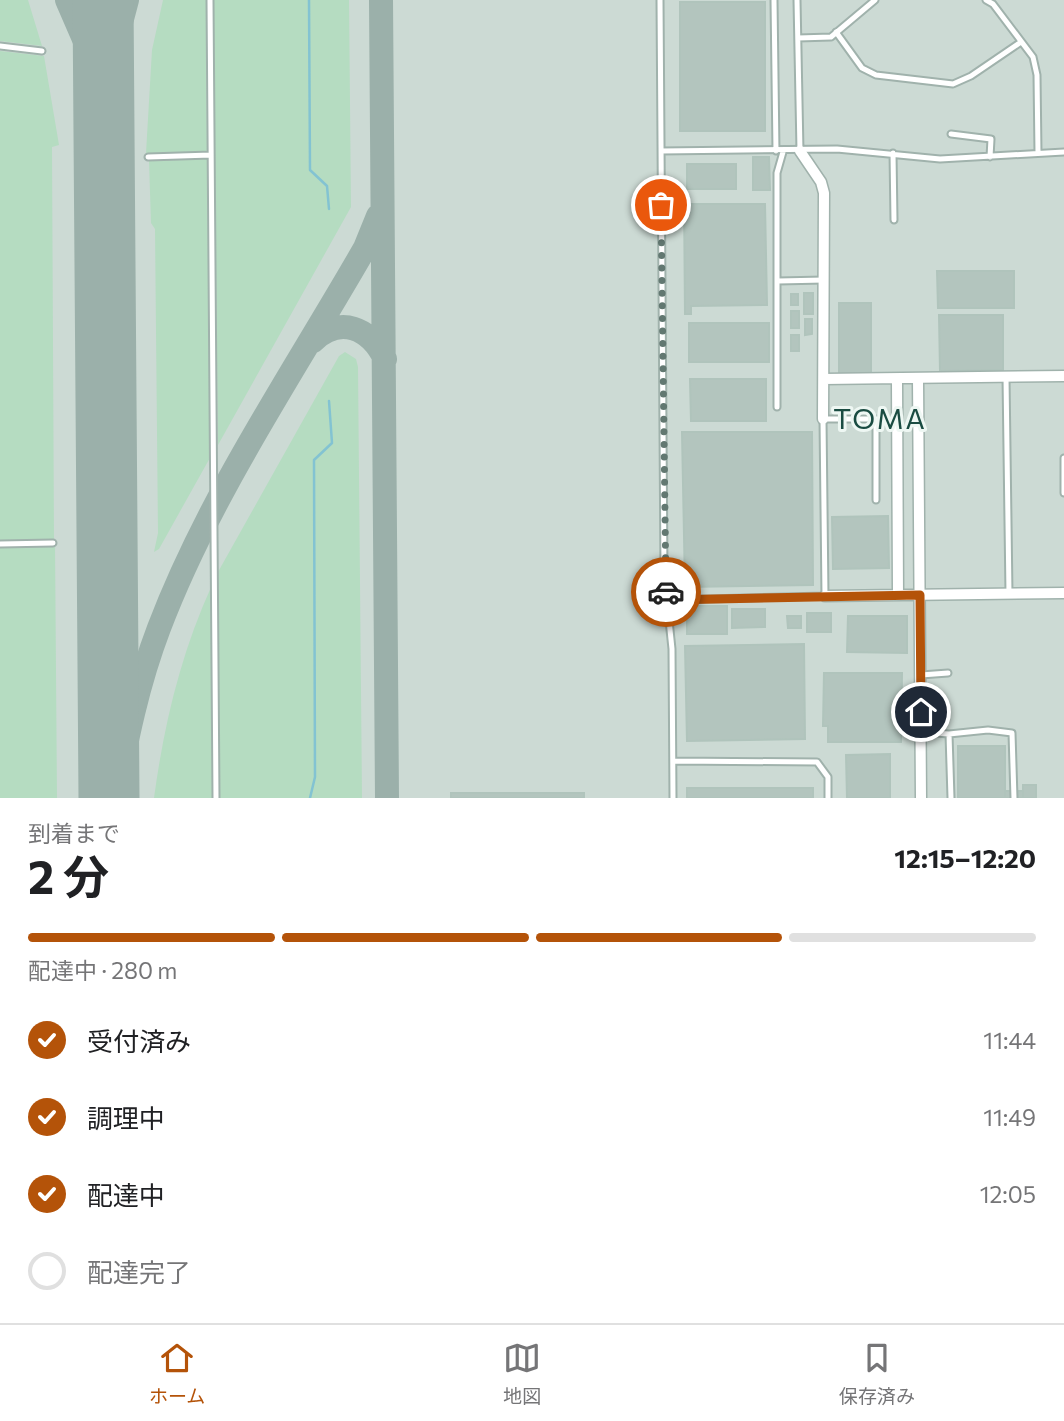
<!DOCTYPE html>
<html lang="ja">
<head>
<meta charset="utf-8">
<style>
  body { margin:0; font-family:Commissioner,"Noto Sans JP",sans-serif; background:#f2f2f2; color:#202124; height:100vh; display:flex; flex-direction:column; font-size:26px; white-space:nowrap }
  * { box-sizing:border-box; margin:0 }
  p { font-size:23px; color:#757577 }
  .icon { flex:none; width:38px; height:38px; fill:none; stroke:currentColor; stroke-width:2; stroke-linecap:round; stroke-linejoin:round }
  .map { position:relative; height:798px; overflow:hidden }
  .details { display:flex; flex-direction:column; background:#fff; flex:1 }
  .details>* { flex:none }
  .pin { position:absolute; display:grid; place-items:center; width:60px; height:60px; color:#fff; margin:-30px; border:4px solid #fff; border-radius:50%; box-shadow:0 2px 7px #0007 }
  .courier { position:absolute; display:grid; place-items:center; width:70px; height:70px; margin:-35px; border:5px solid #b45309; border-radius:50%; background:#fff; color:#222; box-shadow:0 2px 9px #0007 }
  .summary em { font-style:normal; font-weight:700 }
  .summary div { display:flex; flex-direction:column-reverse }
  .summary { display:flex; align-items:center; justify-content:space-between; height:119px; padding:0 28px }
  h1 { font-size:46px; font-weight:700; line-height:52px }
  .bar { display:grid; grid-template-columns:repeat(4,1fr); gap:10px 7px; align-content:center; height:84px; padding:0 28px }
  .bar i { height:9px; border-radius:5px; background:#e0e0e0 }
  .bar .on { background:#b45309 }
  .bar p { grid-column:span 4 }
  ol { padding:0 28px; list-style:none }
  li { display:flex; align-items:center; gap:21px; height:77px }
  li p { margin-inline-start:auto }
  li .icon { padding:7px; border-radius:50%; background:#b45309; color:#fff; stroke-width:4 }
  li:last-child { color:#757577 }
  li i { width:38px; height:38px; border:4px solid #e0e0e0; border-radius:50% }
  .tabs { display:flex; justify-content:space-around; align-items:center; height:98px; border-top:2px solid #e0e0e0; background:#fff; font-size:19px; color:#757577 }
  .tabs a { display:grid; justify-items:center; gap:4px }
  .tabs .on { color:#b45309 }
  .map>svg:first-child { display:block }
  .built { fill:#ccdad4 }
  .green { fill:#b5dcc1 }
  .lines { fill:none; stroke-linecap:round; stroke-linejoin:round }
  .stream { stroke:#83c3d2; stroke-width:2.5 }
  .taxiway { stroke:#9bb0aa; stroke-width:24 }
  .runway { stroke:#9bb0aa; stroke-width:61 }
  .building { fill:#b3c5be; stroke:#b0c4bc; stroke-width:2 }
  .service-casing { stroke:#a0b2ac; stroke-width:9 }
  .minor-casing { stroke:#a0b2ac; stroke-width:13 }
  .service { stroke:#fff; stroke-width:5 }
  .minor { stroke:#fff; stroke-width:10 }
  .done { stroke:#627871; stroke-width:7; stroke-dasharray:0 12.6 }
  .route { stroke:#b45309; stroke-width:9 }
  .labels { text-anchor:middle; stroke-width:6; stroke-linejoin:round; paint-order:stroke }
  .quarter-label { font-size:28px; letter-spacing:2px; fill:#1a4c42; stroke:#eef7f3 }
</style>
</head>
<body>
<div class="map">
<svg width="1064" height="798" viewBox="0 0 1064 798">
  <rect width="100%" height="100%" fill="#ddeae5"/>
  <path class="built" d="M0 0H1064V798H0Z"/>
  <path class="green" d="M0 0H28L42 46 0 41Z
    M163 0H206L207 150 203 153H146L152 50Z
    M213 0H349L351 207 218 445Z
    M0 51 44 56 59 145 52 147 54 540H0Z
    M207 158 211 456 159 549 154 552 158 533 155 229 151 223 149 161Z
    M345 352 356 359 358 367 362 798H219L218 572 339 356Z
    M0 544H55L57 798H0Z
    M212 585 213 798H154C164 724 181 653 212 585Z"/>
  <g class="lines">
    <path class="stream" d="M309 0 310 170 327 186 329 209
      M310 798 315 777 314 460 332 443 329 401"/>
    <path class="taxiway" d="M67 0 103 83
      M381 0 387 798
      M103 91 127 0
      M313 341C340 315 370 328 385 359
      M116 798C126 740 138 683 159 628 210 494 294 372 365 248L378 216"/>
    <path class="runway" d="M103 0 109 798"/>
  </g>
  <path class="building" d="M680 2H765V131H680Z
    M753 157H769L770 190H753Z
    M687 164H736V189H687Z
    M684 197H689V204H765L767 305 691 306V314H685Z
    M937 271H1014V308H938Z
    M804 293H813V314H804Z
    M791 294H798V305H791Z
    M839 303H871V374H839Z
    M791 311H799V328H791Z
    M939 315H1003V370L940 371Z
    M805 319H812V334L805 335Z
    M689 323H769V362H689Z
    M791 335H799V351H791Z
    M690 379H766V421H691Z
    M682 432H812L813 585 685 587Z
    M888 516 889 568 833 569 832 517Z
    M687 606H727V634H687Z
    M732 609H765V627L732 628Z
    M807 613H831V632H807Z
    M787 616H801V628H788Z
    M848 616H907V653L847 652Z
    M804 644 805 739 687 741 685 646Z
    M824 673H902L901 742H828V726H823Z
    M958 746H1005V798H958Z
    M890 754V798H847L846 755Z
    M1023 785H1036V798H1023Z
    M687 788H813V798H687Z
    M1005 791H1023V798H1005Z
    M451 793H584V798H451Z"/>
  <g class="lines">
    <defs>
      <path id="service" d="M210 0 216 798
        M660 0 664 572 672 649 673 798
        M774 0 776 151
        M797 0 800 151
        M986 0 993 4 1033 57 1037 75 1038 153
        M836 32 862 68 876 75 953 84 971 76 1021 42
        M798 38 831 37 875 0
        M0 46 42 51
        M951 134 991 139 990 157
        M661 151 837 149 940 159 1064 152
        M893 153 894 220
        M148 157 211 155
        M778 281 824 280
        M1006 377 1009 594
        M777 407V173L783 152
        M1064 458V493
        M0 544 53 543
        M667 600 825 596 823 419H876V500
        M921 675 948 673
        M921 732 949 734 951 798
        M949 734 988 730 1012 733 1014 798
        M673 761 817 762 828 777V798"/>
      <path id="minor" d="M800 151 821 182 824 193 823 419
        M824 379 1064 376
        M918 379 921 798
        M897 380 898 595
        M825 596 1064 593"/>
    </defs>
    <use href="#service" class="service-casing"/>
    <use href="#minor" class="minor-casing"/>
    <use href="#service" class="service"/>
    <use href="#minor" class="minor"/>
  </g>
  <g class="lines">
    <path class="done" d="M661 205 666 592"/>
    <path class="route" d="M666 592 667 600 920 595 921 712"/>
  </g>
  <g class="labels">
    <g class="quarter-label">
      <text x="880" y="429">TOMA</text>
    </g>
  </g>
</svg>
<div class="pin" style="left:661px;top:205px;background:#ea580c"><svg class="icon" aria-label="bag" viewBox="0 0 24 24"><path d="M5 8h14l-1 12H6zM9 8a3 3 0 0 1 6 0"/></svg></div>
<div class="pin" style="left:921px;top:712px;background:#1f2937"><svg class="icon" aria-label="home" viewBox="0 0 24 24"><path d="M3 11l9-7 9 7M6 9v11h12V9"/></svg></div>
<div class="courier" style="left:666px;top:592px"><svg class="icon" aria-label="car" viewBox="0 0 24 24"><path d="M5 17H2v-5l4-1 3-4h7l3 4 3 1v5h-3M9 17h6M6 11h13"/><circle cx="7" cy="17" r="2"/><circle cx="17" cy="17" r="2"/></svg></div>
</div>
<section class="details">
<div class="summary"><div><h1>2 分</h1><p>到着まで</p></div><em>12:15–12:20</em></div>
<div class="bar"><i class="on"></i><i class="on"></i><i class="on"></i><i></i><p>配達中 · 280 m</p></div>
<ol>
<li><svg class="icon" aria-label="check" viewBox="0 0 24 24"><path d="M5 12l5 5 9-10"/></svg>受付済み<p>11:44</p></li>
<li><svg class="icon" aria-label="check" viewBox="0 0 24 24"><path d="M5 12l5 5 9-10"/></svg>調理中<p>11:49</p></li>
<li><svg class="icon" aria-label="check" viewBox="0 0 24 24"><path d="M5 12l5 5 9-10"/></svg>配達中<p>12:05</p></li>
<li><i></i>配達完了</li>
</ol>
</section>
<nav class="tabs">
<a class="on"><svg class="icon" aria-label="home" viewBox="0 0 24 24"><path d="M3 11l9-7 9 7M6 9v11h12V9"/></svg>ホーム</a>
<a><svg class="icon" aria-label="map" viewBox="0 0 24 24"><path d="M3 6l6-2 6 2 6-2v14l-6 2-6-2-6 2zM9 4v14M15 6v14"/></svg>地図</a>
<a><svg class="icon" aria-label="saved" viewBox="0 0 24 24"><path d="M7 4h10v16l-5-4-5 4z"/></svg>保存済み</a>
</nav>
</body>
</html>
